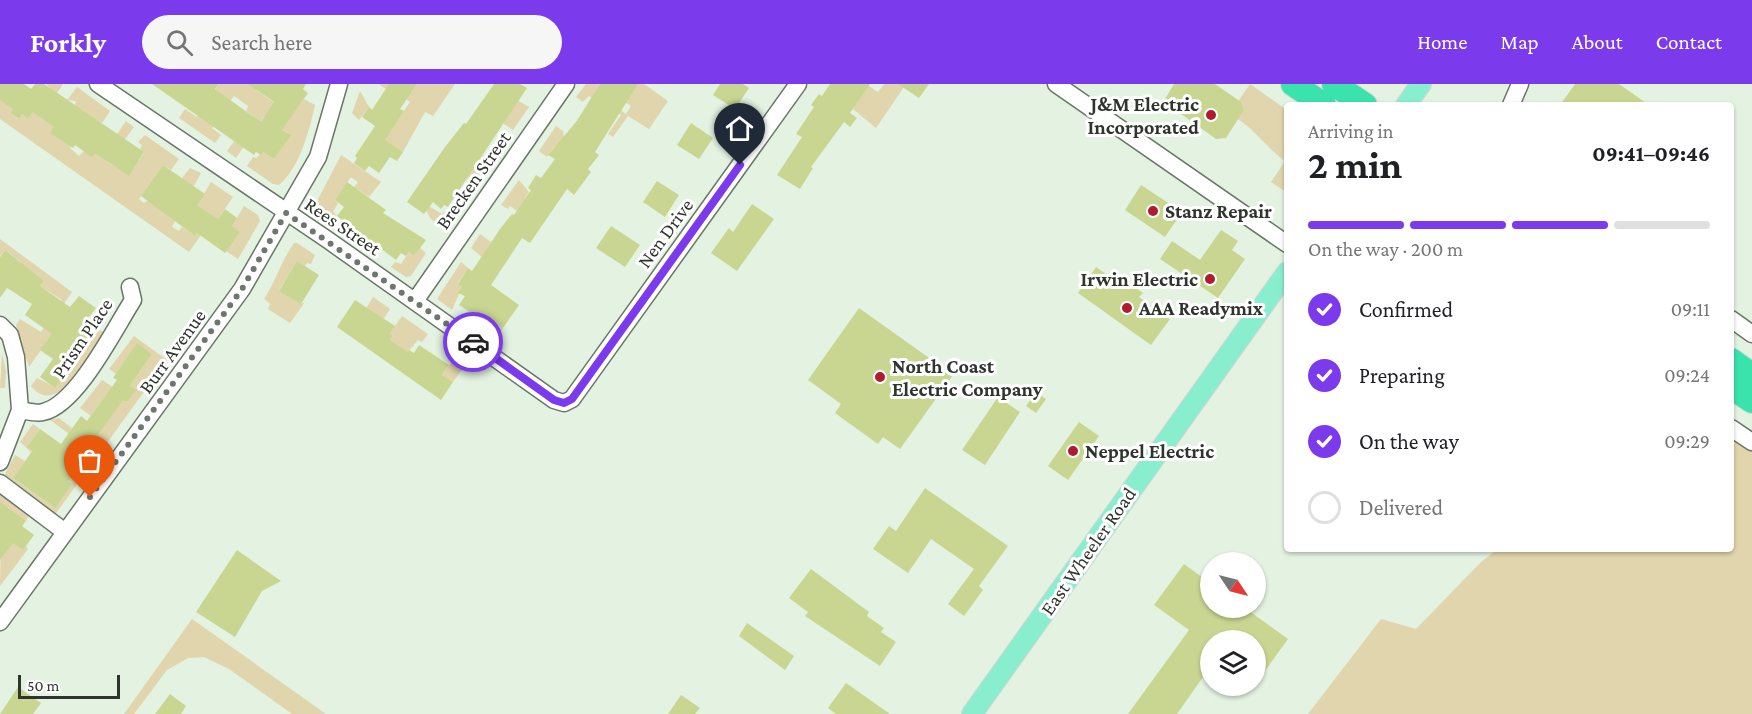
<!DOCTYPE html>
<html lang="en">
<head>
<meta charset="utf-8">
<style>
  body { margin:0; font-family:"Crimson Pro",serif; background:#f6f6f6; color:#202124; height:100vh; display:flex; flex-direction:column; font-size:22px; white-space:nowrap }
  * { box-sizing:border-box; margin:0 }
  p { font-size:20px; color:#757577 }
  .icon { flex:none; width:33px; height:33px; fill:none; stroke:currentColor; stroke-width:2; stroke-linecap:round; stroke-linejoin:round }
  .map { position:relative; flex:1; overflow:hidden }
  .sheet { position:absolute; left:1284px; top:18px; width:450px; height:450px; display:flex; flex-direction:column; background:#fff; border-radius:6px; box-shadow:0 2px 4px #0004 }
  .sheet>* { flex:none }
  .needle { width:39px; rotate:125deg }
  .fabs { position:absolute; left:1200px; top:468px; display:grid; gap:12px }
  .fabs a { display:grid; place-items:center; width:66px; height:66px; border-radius:50%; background:#fff; box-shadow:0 2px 4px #0004; font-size:30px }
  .scale { position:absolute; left:18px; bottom:15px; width:102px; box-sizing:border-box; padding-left:6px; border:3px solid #2f352e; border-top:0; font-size:16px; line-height:21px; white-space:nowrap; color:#2f352e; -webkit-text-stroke:4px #fff; paint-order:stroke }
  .pin { position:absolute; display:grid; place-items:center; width:51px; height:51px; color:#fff; margin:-62px -26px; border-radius:50% 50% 50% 0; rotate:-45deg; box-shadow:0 0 6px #0007 }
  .pin .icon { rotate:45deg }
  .courier { position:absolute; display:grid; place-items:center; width:60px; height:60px; margin:-30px; border:4px solid #7c3aed; border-radius:50%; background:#fff; color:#222; box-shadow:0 2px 8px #0007 }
  .head em { font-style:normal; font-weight:700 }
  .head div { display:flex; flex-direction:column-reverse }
  .head { display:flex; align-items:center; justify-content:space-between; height:102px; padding:0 24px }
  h1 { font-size:39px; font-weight:700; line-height:45px }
  .bar { display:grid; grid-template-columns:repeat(4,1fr); gap:9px 6px; align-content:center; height:72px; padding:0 24px }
  .bar i { height:8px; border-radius:4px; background:#e0e0e0 }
  .bar .current { background:#7c3aed }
  .bar p { grid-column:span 4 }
  ol { padding:0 24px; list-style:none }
  li { display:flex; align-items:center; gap:18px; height:66px }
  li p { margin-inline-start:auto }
  li .icon { padding:6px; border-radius:50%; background:#7c3aed; color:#fff; stroke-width:4 }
  li:last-child { color:#757577 }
  li i { width:33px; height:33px; border:3px solid #e0e0e0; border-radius:50% }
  header { display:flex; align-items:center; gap:36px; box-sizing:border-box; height:84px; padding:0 30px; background:#7c3aed; color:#fff }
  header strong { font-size:28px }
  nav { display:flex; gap:33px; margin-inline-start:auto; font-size:21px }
  .search { width:420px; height:54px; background:#f6f6f6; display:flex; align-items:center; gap:15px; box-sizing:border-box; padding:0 21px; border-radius:33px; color:#757577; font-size:22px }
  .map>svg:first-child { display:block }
  .green { fill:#e1d5ad; fill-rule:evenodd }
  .building { fill:#c9d692 }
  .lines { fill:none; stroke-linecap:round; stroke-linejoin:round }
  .minor-casing { stroke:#697767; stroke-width:19 }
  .major-casing { stroke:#d5d7d5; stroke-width:22 }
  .highway-casing { stroke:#d5d7d5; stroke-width:26 }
  .minor { stroke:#fff; stroke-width:16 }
  .major { stroke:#89eecd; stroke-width:20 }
  .highway { stroke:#3ae3ab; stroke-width:24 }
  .done { stroke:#6e776d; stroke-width:6; stroke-dasharray:0 10.8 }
  .route { stroke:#7c3aed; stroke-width:8 }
  .poi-dot { fill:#af1b2f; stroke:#fff; stroke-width:2 }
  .labels { text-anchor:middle; stroke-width:6; stroke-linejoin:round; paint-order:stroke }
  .poi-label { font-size:20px; font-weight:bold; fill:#2f352e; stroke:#fff; text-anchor:start }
  .street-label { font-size:20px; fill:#2f352e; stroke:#fff }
</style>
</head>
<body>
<header>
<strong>Forkly</strong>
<div class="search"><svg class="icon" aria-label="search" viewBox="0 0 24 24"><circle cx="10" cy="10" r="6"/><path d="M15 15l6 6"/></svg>Search here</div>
<nav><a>Home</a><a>Map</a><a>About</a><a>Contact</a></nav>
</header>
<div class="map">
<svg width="1752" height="630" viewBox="0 0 1752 630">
  <rect width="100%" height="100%" fill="#e3f2e1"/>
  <path class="green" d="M46 0H63L57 9 53 6 85 28 75 21 76 17 67 16 77 3 110 27 102 39 97 36 94 40 89 36 70 64 79 72 84 67 115 53 126 37 134 43 108 78 129 91 144 69 140 65 142 61 138 58 145 51 179 75 171 86 163 81 139 115 144 119 182 94 190 84 201 89 194 102 191 101 169 133 175 137 172 143 179 147 182 143 195 152 210 130 197 121 211 98 233 113 215 139 211 137 189 168 0 35V6L13 25 10 29 18 35 22 30 28 35 50 4Z
    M219 0H259L256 6 292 31 304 15 315 21C309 47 300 83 279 101L273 100 247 82 253 73 256 74 263 68 274 75 290 51 264 33 236 74 227 67 253 32 246 27 248 22 234 12 212 44 221 51 215 59 179 34 185 25 197 33Z
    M379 0H397L411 9 417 0H455L433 32 425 28 403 68 384 56 410 18C400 10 388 8 379 0Z
    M586 0H600L595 8 626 30 631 22 625 18 634 0H644L668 17 649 45 628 32 613 53 608 50 621 31 589 12 583 18 576 13Z
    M866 0 878 8 884 0H906L876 44 853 25Z
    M1250 0 1287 26V109L1271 98 1285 77C1267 64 1256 47 1238 35L1244 26 1239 16Z
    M360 7 369 23 359 36 352 29Z
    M512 13 529 23 513 46 503 39Z
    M556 42 563 47 564 53 582 81 555 62 547 73 539 67Z
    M341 71 381 98 369 113 354 103 358 98 351 93 335 116 338 119 333 128 337 132 332 140 316 130 313 125Z
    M483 71 492 77 476 99 467 94Z
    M519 96 529 108 525 114 530 118 528 122 546 135 545 138 530 127 521 130 510 122 508 125 501 121Z
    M244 122 258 131 260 137 238 175 226 167 240 148 232 142Z
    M429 122 442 130 445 127 452 132 444 144 430 134 426 126Z
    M480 150 491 158 482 173 471 164Z
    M0 155 72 208 52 237 58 242 29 283 16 241 20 235 41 248 62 216 40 202 44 197 19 181 21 178 5 166 0 172Z
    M294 159H297L315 171 311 180 307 179 305 182 297 178 279 206 301 220 305 218 290 239 268 225 270 220 264 215C276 197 281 177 294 159Z
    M420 164 426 169 411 192 406 193 391 183 395 178 401 180 409 168 414 172Z
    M461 178 468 184 458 199 462 203 452 226 437 215Z
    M373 213 390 225 384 234 360 235Z
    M402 232 428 250 422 258 418 256 407 269 390 256 393 252 390 249Z
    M494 238 503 244 496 257 483 247 487 241 491 242Z
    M98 245 107 250C92 270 57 336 31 302L37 294 55 303Z
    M134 252 167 276 54 432 3 394 15 371 25 377 31 368 20 358 33 340 40 345 28 362H86L50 336 59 334 72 344 70 348 95 365 102 354 98 351 119 321 106 311 91 332 80 324 102 296 114 304 112 308 127 318 135 306 130 302 152 270 137 260 116 290 109 285ZM40 377 72 399 55 424 13 394 23 381 32 387Z
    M2 269 6 287 5 304H0Z
    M457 271 467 279 453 298 442 291Z
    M1731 352 1752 367V630H1308L1381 535 1416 545 1481 478 1498 465H1731Z
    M0 411 30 429 26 437 0 421Z
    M1 450 23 466 26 462 28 465 0 502Z
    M192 535 326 630H292L229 585 204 573 188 574 167 586 134 630H124Z"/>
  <path class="building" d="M0 0H24L31 5 35 0H44L144 68 129 92 95 69 92 73 75 61 73 64 50 49 54 43 33 28 28 35 22 30 19 35 10 29 13 25 0 16Z
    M152 0H219L215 5 261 38 274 18 248 0H306L303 5 308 9 282 46 291 51 274 75 263 68 261 71 256 68 254 71Z
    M389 0H417L400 25 404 27 385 56 403 68 397 77 390 73 379 89 369 82 365 87 354 79 357 74 355 72 375 42 362 33 369 23 372 26Z
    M494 0H520L527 4 448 123 444 121 441 125 433 118 424 130 407 118 445 63 464 39 466 40Z
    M600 0H638L595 68 599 71 588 85 591 88 574 111 567 105 530 159 522 154 491 201 519 221 503 244 490 235 487 239 459 221 465 212 458 209 462 203 458 200 468 184 472 187 500 145 512 130 514 131 531 106 528 104 536 91 541 94 555 75 548 71 576 38Z
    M720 0H743L749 4 735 25 713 11Z
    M830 0H870L850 29 857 34 850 43 844 38 811 83 813 84 800 105 777 91 802 53 796 50 814 23 811 21 819 10 822 12Z
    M898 0H929L919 14Z
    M1174 0H1215L1241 18 1244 26 1226 54 1216 55 1170 22 1165 15Z
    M1575 0H1619L1649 21H1560Z
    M691 39 713 54 699 75 677 61Z
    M163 81 205 110 197 121 218 135 225 125 237 134 232 142 240 148 225 169 197 149 195 152 141 112Z
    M657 97 679 111 665 133 643 118Z
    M347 98 386 126 383 129 426 156 414 172 409 168 406 172 401 169 396 176 337 132 344 123 335 116Z
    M1141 101 1182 128 1165 153 1125 126Z
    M752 120 774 135 737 187 711 169 729 144 733 148Z
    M611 142 640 161 625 183 596 164Z
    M1221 146 1238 157 1232 166 1245 175 1218 214 1160 175 1172 157 1200 176Z
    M5 166 44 197 40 202 70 223 79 212 96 224 86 237 98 245 55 304 40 293 53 275 40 266 52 250 25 231 32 220 7 204 0 214V173Z
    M297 177 319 191 301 220 279 207Z
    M1096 183 1120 200 1123 195 1143 209 1139 213 1170 235 1151 261 1078 209Z
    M355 216 395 242 390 249 393 252 390 256 408 268 409 266 414 269 419 261 449 281 442 291 453 298 441 316 337 243Z
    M859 224 953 291 900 365 883 353 878 360 835 329 841 320 808 296Z
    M137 259 152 270 130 302 136 306 127 318 123 316 98 351 103 354 68 397 72 400 55 424 13 394 33 367 27 363 40 345 61 360 81 332 87 337 117 296 113 294Z
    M1036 308 1046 315 1036 329 1026 322Z
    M998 313 1020 328 985 381 962 366Z
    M1079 338 1099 352 1068 396 1048 382Z
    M925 404 1008 462 979 502 983 506 964 532 948 520 974 485 931 455 908 489 873 465 889 442 896 447Z
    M0 418 26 437 22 442 34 451 23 466 13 459 0 476Z
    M237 466 281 497 262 507 235 553 196 528Z
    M1184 480 1210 499V524H1245L1288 555 1262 591 1256 586V556H1210V583L1177 630H1128L1189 546 1154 521Z
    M811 485 869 528 867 532 884 544 881 548 896 558 880 582 805 532 808 528 789 514Z
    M747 539 794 572 785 586 739 552Z
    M846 599 890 630H836L828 624Z
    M18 603 41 619 33 630H0Z
    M170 610 186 622 181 630H155Z
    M681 611 700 624 695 630H668Z"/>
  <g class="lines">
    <defs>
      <path id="minor" d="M98 0 328 156 554 316 564 319 572 315 798 0
        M1056 0 1287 160
        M1511 21 1520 0
        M415 217 566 0
        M1731 235 1752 250
        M0 241 10 251 16 273 20 326 0 378
        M20 326C27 327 37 330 43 328 77 321 115 244 133 216L130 203
        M1731 344 1752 358
        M0 399 65 448
        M0 538 242 205 318 73 339 0"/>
      <path id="major" d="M1406 21 1421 0
        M972 630 1287 188"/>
      <path id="highway" d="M1293 0 1324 21
        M1334 0 1365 21
        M1731 276 1752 291
        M1731 303 1752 317"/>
    </defs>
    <use href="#minor" class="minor-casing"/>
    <use href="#major" class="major-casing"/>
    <use href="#highway" class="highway-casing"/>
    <use href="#minor" class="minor"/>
    <use href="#major" class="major"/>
    <use href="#highway" class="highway"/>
  </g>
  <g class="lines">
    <path class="done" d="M90 413 242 205 286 129 473 258"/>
    <path class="route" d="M473 258 554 316 564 319 572 315 740 81"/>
  </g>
  <g class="poi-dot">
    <circle cx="1211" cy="31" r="6"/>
    <circle cx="1153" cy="127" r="6"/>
    <circle cx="1210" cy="195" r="6"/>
    <circle cx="1127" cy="224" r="6"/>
    <circle cx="880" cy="293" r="6"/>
    <circle cx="1073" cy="367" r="6"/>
  </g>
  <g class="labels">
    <g class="poi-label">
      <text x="1199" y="27" text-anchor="end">J&amp;M Electric<tspan x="1199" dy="23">Incorporated</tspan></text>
      <text x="1165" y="134">Stanz Repair</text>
      <text x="1198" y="202" text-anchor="end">Irwin Electric</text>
      <text x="1139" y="231">AAA Readymix</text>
      <text x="892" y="289">North Coast<tspan x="892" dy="23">Electric Company</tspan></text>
      <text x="1085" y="374">Neppel Electric</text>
    </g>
    <g class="street-label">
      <text transform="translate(473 96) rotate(-55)" y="7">Brecken Street</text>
      <text transform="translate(343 142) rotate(34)" y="7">Rees Street</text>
      <text transform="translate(665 149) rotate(-54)" y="7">Nen Drive</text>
      <text transform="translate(82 254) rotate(-56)" y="7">Prism Place</text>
      <text transform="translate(172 267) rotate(-54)" y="7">Burr Avenue</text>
      <text transform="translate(1088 467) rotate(-55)" y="7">East Wheeler Road</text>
    </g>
  </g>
</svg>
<div class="fabs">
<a><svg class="needle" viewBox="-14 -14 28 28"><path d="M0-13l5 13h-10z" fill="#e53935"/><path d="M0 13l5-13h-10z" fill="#757577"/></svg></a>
<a><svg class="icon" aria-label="layers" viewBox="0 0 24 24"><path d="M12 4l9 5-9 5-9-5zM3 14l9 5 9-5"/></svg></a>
</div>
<div class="scale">50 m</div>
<div class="pin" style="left:90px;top:413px;background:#ea580c"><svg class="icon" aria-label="bag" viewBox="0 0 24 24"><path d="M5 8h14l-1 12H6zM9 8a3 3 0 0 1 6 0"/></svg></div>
<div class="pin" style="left:740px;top:81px;background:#1f2937"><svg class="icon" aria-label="home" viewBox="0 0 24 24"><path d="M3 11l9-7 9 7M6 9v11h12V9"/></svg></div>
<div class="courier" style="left:473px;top:258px"><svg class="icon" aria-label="car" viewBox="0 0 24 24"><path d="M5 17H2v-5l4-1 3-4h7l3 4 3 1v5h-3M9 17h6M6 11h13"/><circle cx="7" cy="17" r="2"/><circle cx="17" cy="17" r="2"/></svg></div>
<section class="sheet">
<div class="head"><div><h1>2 min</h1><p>Arriving in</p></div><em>09:41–09:46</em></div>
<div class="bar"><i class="current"></i><i class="current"></i><i class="current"></i><i></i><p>On the way · 200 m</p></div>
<ol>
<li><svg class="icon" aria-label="check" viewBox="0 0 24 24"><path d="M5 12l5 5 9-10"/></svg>Confirmed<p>09:11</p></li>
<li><svg class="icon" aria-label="check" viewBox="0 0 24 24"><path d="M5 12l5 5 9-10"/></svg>Preparing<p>09:24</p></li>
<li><svg class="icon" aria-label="check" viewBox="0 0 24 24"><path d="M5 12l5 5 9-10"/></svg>On the way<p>09:29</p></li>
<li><i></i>Delivered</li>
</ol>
</section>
</div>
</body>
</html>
